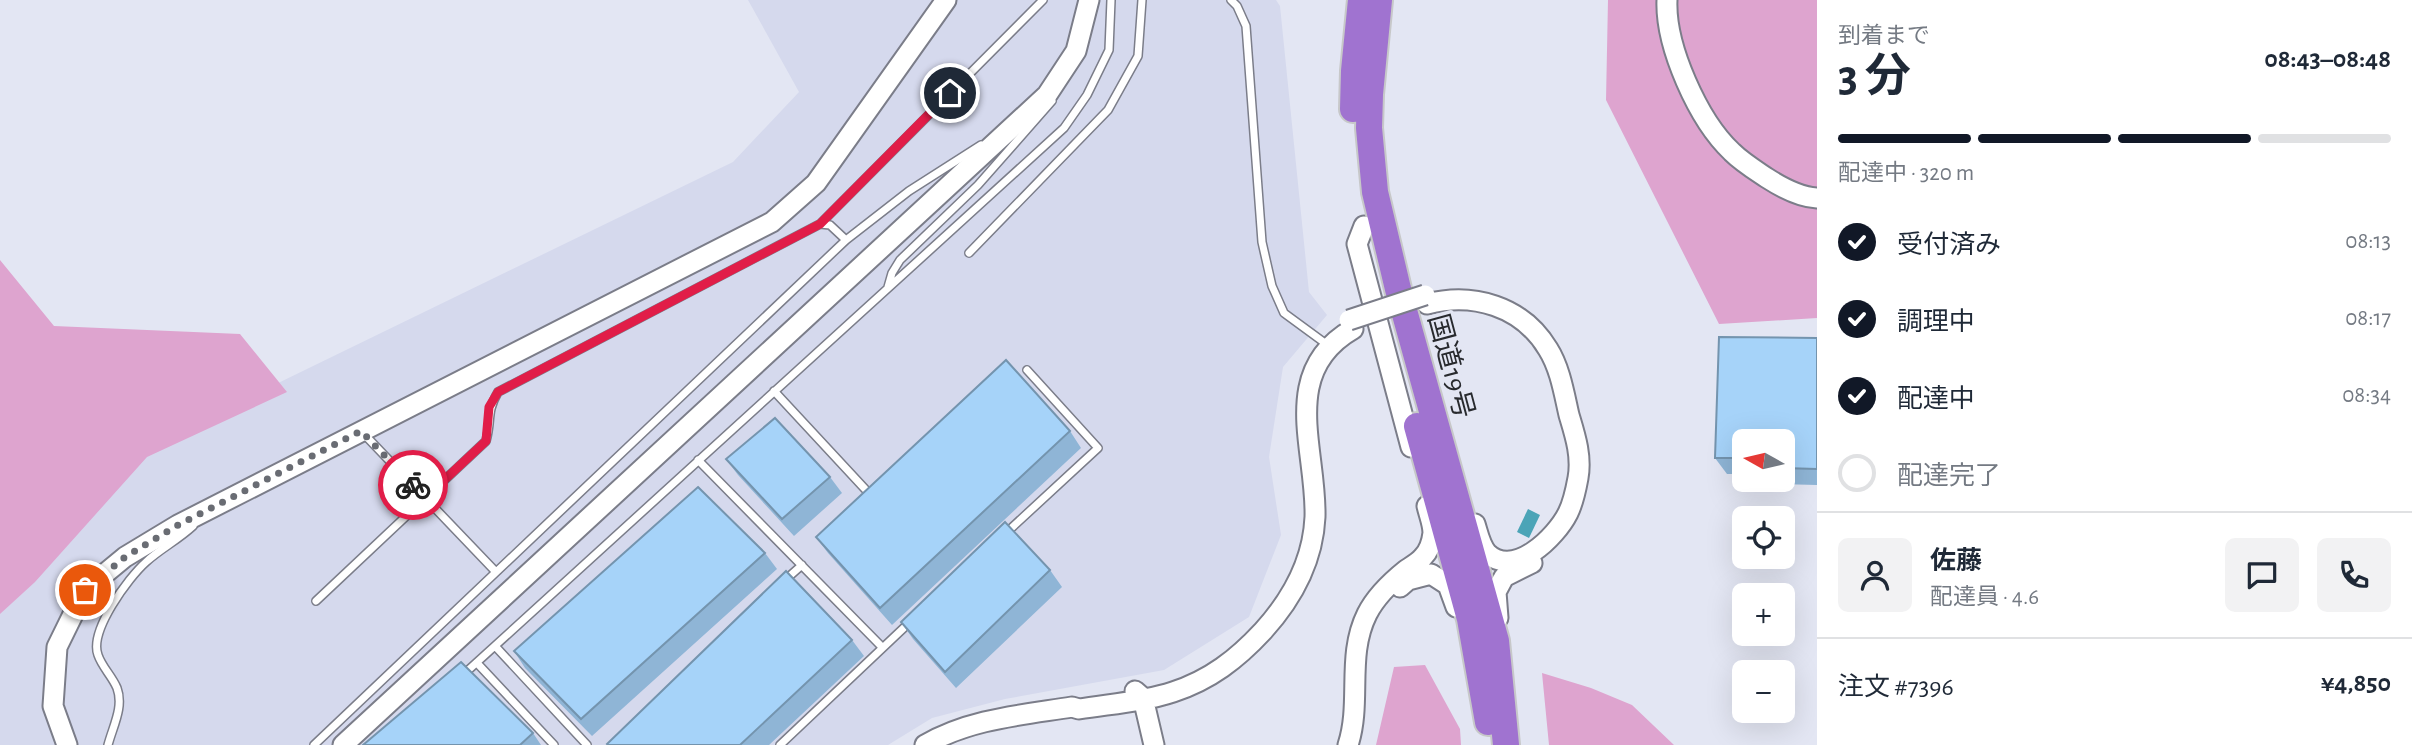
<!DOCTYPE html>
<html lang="ja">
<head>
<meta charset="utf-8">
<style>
  body { margin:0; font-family:"Alegreya Sans","Noto Sans JP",sans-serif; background:#f2f2f3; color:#1f2937; height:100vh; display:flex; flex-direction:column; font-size:26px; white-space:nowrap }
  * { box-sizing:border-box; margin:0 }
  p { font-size:23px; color:#747a83 }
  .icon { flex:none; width:38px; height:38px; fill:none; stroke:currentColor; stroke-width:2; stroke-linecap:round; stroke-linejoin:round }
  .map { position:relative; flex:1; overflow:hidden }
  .sheet { display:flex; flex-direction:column; background:#fff; width:595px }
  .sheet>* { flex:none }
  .needle { width:46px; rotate:278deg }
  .fabs { position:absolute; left:1732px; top:429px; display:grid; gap:14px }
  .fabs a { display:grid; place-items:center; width:63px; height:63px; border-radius:10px; background:#fff; box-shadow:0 7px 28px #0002; font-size:35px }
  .pin { position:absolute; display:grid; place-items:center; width:60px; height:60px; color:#fff; margin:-30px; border:4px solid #fff; border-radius:50%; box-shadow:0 2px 7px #0007 }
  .courier { position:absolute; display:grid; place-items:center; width:70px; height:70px; margin:-35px; border:5px solid #e11d48; border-radius:50%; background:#fff; color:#222; box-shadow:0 2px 9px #0007 }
  .headline em { font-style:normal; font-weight:700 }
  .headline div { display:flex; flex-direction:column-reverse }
  .headline { display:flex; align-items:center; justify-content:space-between; height:119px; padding:0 21px }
  h1 { font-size:46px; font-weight:700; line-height:52px }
  .bar { display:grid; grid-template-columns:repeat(4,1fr); gap:10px 7px; align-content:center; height:84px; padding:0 21px }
  .bar i { height:9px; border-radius:5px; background:#e0e1e3 }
  .bar .on { background:#111827 }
  .bar p { grid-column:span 4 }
  .line { display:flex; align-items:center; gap:18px; padding:0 21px; border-top:2px solid #e0e1e3 }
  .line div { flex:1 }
  .round { display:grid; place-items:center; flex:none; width:74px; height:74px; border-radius:10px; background:#f2f2f3 }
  ol { padding:0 21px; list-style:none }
  li { display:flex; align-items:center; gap:21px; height:77px }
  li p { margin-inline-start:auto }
  li .icon { padding:7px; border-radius:50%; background:#111827; color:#fff; stroke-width:4 }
  li:last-child { color:#747a83 }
  li i { width:38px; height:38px; border:4px solid #e0e1e3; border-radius:50% }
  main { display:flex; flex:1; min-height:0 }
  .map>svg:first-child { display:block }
  .built { fill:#d5d9ed }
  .forest { fill:#dea4cf }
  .water { fill:#4ba4b7 }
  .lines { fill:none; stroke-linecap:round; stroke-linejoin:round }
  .lane-casing { stroke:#7b7d89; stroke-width:10 }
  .secondary-casing { stroke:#7b7d89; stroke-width:23 }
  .highway-casing { stroke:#c7c8c9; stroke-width:30 }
  .lane { stroke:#fff; stroke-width:7 }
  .secondary { stroke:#fff; stroke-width:19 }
  .highway { stroke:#a073d0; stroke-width:26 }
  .secondary-bridge-casing { stroke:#7b7d89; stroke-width:23; stroke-linecap:butt }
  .secondary-bridge { stroke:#fff; stroke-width:19 }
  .wall { fill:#8fb5d6 }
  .shaded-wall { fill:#7494ae }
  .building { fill:#a6d3f9; stroke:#7494ae; stroke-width:2 }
  .done { stroke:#696c73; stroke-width:7; stroke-dasharray:0 12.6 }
  .route { stroke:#e11d48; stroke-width:9 }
  .labels { text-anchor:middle; stroke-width:7; stroke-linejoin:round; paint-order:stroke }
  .street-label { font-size:28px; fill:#282a2e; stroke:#e3e6f3 }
</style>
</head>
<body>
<main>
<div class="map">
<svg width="1817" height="745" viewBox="0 0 1817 745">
  <rect width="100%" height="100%" fill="#e3e6f3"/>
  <path class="built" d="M748 0H1276L1280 6 1309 292 1327 315 1283 367 1269 457 1281 535 1249 617 1164 670 1005 699 932 718 888 745H0V603L136 452 733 162 799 92Z"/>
  <path class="forest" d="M1608 0H1817V318L1719 324 1606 100Z
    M0 260 54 326 240 334 287 392 147 457 35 582 0 614Z
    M1425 665 1460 729 1461 745H1376L1394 667Z
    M1542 673 1591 688 1632 705 1674 745H1549Z"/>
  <path class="water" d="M1528 509 1540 515 1529 538 1517 532Z"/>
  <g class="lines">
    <defs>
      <path id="lane" d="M1231 0 1237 6 1246 26 1262 242 1272 286 1284 313 1329 346
        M820 224 1043 0
        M969 253 1108 110 1138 56 1142 0
        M888 287 892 273 900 260 978 185 1052 101
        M774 391 865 489
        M362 432 496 572
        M698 460 882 647
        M1006 533 1098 448 1027 370
        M784 581 802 565
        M316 601 486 441C492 419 486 413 498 392L820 224 830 225 846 240
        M495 646 587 745
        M477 663 554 745
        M464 674 1064 128 1087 95 1109 50 1111 0
        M108 745C113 726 124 707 117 688 112 676 102 667 98 655 89 631 128 578 146 562 160 549 178 540 193 526
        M314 745 846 240 909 191 981 145
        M780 745 910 622"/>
      <path id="secondary" d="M1667 0C1665 46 1698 120 1732 152 1742 162 1755 170 1767 178 1781 187 1800 197 1817 198
        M1364 226 1357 244 1411 447
        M1427 304C1473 292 1522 306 1548 349 1560 368 1564 393 1569 415 1575 435 1582 456 1578 478 1576 489 1573 503 1568 513 1556 537 1514 579 1487 553 1480 545 1478 533 1475 524
        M1400 587 1408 580 1431 574 1448 585 1456 607
        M1498 618 1496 592 1504 577 1532 563
        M1135 691 1143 698 1154 745
        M67 745 53 706 57 647 85 590 125 557 178 525 772 222 816 183 946 0
        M343 745 1047 95 1076 51 1089 0
        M925 745C969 719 1022 715 1072 707L1079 709C1109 704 1143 702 1173 692 1210 680 1237 659 1263 631 1292 599 1313 561 1315 517 1317 450 1278 372 1353 329
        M1348 745C1362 702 1346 656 1367 614 1376 596 1391 582 1406 570 1412 566 1419 562 1423 557 1429 551 1432 541 1433 533 1433 524 1429 515 1427 506"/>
      <path id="highway" d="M1379 0 1370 94 1369 128 1375 192 1398 289 1496 641 1506 745
        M1353 109 1354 71 1361 0
        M1417 426 1470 619 1488 722"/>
    </defs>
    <use href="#lane" class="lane-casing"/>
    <use href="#secondary" class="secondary-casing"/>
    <use href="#highway" class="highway-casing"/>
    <use href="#lane" class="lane"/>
    <use href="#secondary" class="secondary"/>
    <use href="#highway" class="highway"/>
    <defs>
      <path id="secondary-bridge" d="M1349 320 1425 295"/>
    </defs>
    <use href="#secondary-bridge" class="secondary-bridge-casing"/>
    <use href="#secondary-bridge" class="secondary-bridge"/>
  </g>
  <path class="wall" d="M1817 338V485L1777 484V491H1759L1751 480H1783V441H1745V474H1727L1715 458Z
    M1070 431 1081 448 892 625 828 553 816 537Z
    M726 459 830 477 842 493 794 536 738 475Z
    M765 553 777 569 592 736 525 668 514 651Z
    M1050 570 1062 587 956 688 913 639 901 622Z
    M852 640 864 656 769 745H608Z
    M533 733 541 745H363Z"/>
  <path class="shaded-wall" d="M1769 480H1774L1777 484V491Z"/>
  <path class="building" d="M1719 337 1817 338V469L1783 468V441H1745V458H1715Z
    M1006 360 1070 431 880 608 816 537Z
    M775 418 830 477 782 519 726 459Z
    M698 487 765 553 581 719 514 651Z
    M1005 522 1050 570 945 672 901 622Z
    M786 571 852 640 740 745H608L607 744Z
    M461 662 533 733 520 745H363Z"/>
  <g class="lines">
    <path class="done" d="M85 590 125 557 178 525 361 431 413 485"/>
    <path class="route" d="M413 485 425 498 486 441 489 407 498 392 820 224 950 93"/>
  </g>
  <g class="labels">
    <g class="street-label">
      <text transform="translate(1452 366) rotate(75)" y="10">国道19号</text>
    </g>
  </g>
</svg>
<div class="fabs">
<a><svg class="needle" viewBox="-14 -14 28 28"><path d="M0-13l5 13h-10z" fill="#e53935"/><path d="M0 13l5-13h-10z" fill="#747a83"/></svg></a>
<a><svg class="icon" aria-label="locate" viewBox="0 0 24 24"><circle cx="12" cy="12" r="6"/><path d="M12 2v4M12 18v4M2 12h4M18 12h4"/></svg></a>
<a>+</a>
<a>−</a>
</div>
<div class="pin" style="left:85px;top:590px;background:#ea580c"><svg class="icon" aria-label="bag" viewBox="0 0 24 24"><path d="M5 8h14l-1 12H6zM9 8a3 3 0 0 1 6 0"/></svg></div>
<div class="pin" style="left:950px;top:93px;background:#1f2937"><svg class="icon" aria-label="home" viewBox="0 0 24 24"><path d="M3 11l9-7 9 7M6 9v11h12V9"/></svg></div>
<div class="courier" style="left:413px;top:485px"><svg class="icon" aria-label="bike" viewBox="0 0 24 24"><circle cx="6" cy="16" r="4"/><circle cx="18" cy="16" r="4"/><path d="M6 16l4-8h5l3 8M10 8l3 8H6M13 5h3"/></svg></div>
</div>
<section class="sheet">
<div class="headline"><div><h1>3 分</h1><p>到着まで</p></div><em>08:43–08:48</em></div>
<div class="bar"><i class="on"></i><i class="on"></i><i class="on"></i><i></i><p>配達中 · 320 m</p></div>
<ol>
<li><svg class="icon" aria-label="check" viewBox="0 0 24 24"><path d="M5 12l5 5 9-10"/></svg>受付済み<p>08:13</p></li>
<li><svg class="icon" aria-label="check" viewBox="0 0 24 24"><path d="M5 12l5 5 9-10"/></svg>調理中<p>08:17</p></li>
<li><svg class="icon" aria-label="check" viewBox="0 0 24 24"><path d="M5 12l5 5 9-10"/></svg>配達中<p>08:34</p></li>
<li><i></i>配達完了</li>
</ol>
<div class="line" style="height:126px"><a class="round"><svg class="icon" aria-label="person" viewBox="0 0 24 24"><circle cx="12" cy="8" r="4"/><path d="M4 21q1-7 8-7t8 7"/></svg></a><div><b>佐藤</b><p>配達員 · 4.6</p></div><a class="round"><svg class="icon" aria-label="chat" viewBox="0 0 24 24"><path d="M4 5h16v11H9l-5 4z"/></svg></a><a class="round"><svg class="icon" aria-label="phone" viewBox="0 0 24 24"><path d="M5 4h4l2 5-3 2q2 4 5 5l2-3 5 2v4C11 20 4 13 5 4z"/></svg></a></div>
<div class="line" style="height:91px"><div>注文 #7396</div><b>¥4,850</b></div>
</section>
</main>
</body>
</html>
